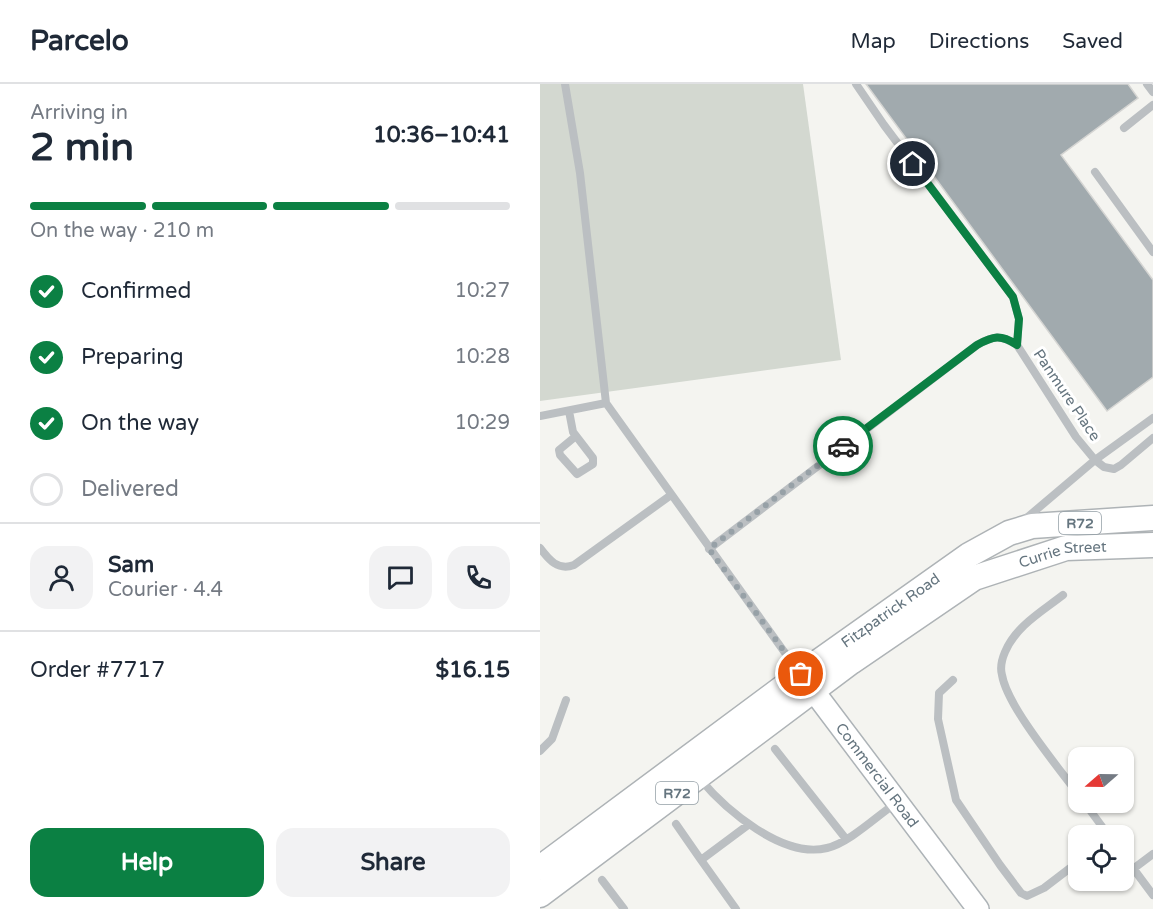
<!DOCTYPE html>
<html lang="en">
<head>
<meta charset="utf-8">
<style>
  body { margin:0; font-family:"Varela Round",sans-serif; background:#f2f2f3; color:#1f2937; height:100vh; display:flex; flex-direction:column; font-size:22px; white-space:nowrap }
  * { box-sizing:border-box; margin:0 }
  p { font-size:20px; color:#747a83 }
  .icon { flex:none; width:33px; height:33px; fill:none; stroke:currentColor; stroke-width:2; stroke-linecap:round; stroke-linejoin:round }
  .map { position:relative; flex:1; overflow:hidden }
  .details { display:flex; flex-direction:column; background:#fff; width:540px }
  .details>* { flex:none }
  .needle { width:39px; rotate:250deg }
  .controls { position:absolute; left:528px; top:663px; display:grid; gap:12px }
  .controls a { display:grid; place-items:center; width:66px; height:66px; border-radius:12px; background:#fff; box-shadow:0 2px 4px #0004; font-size:30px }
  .pin { position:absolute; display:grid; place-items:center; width:51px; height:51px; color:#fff; margin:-26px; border:3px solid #fff; border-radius:50%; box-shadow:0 2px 6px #0007 }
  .courier { position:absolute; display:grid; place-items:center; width:60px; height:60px; margin:-30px; border:4px solid #0b8043; border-radius:50%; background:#fff; color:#222; box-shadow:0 2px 8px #0007 }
  .summary em { font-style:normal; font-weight:700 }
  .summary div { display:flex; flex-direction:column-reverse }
  .summary { display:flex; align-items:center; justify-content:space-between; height:102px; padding:0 30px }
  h1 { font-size:39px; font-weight:700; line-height:45px }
  .bar { display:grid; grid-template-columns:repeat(4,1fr); gap:9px 6px; align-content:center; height:72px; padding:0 30px }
  .bar i { height:8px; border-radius:4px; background:#e0e1e3 }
  .bar .on { background:#0b8043 }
  .bar p { grid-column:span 4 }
  .line { display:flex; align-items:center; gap:15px; padding:0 30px; border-top:2px solid #e0e1e3 }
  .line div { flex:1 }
  .round { display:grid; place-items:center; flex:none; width:63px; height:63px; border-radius:18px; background:#f2f2f3 }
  ol { padding:0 30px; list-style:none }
  li { display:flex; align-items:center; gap:18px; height:66px }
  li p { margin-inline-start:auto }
  li .icon { padding:6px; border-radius:50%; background:#0b8043; color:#fff; stroke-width:4 }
  li:last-child { color:#747a83 }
  li i { width:33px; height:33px; border:3px solid #e0e1e3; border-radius:50% }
  .cta { display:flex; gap:12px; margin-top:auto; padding:12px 30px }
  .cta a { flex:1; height:69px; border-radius:18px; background:#0b8043; color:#fff; font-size:24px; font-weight:700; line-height:69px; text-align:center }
  .cta a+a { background:#f2f2f3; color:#1f2937 }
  header { display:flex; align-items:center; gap:36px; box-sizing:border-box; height:84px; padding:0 30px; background:#fff; border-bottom:2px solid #e0e1e3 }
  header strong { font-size:28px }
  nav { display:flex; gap:33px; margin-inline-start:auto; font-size:21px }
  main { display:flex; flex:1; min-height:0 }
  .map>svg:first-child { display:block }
  .green { fill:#d3d8d0 }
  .building { fill:#a1aaae; stroke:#d5d5d3; stroke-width:1.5 }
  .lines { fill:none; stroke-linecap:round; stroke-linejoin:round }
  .secondary-casing { stroke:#adb3b7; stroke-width:24 }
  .primary-casing { stroke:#aeb3b6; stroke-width:27 }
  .lane { stroke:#bbbfc2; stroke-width:8 }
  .secondary { stroke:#fff; stroke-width:21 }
  .primary { stroke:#fff; stroke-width:24 }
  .done { stroke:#97a1a7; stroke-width:6; stroke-dasharray:0 10.8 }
  .route { stroke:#0b8043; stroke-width:8 }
  .labels { text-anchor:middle; stroke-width:6; stroke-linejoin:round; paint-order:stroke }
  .shield { fill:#fff; stroke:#939ea5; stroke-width:1.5 }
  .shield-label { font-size:14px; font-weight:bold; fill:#65757f }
  .street-label { font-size:15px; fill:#65757f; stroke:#fff }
</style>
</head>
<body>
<header>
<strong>Parcelo</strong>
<nav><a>Map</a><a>Directions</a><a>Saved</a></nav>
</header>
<main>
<section class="details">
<div class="summary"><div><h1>2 min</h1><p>Arriving in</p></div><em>10:36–10:41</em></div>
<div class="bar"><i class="on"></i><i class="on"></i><i class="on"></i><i></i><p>On the way · 210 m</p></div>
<ol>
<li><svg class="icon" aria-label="check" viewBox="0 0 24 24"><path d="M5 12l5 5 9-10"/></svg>Confirmed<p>10:27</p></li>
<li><svg class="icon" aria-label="check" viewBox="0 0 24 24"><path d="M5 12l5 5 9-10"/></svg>Preparing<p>10:28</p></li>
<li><svg class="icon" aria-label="check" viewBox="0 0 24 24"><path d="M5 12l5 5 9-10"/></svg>On the way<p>10:29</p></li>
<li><i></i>Delivered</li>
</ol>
<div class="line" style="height:108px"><a class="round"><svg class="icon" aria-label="person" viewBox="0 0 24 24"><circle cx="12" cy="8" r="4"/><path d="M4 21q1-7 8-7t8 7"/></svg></a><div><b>Sam</b><p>Courier · 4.4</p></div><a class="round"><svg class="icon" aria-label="chat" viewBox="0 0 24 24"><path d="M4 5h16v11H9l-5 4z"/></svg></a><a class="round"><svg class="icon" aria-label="phone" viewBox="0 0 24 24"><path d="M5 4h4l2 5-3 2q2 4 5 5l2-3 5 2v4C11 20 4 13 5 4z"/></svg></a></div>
<div class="line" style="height:78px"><div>Order #7717</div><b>$16.15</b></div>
<div class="cta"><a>Help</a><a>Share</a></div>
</section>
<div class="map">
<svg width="613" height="825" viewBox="0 0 613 825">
  <rect width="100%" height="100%" fill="#f4f4f0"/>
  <path class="green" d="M0 0H263L301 276 0 317Z"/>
  <path class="building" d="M326 0H588L598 14 521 71 613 196V293L567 327Z"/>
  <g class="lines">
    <defs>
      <g id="secondary">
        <path id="s1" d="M263 593 438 825"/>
      </g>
      <g id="primary">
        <path id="s2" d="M0 784 261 590 429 471 469 449 492 442 613 434"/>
        <path id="s3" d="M0 811 311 578 434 494 526 464 613 461"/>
      </g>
    </defs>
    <use href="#secondary" class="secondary-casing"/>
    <use href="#primary" class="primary-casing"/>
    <path class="lane" d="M25 0 40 89 66 319
      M316 0 344 41 473 213 479 235 477 261
      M607 0 613 8
      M584 44 613 21
      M555 88 613 168
      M29 327 33 348 53 374V380L37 390 20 371 19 366 36 352
      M0 332 66 319 258 587
      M483 437 555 376 613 334
      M0 464C9 476 18 487 34 481L131 411
      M169 465 437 261C453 252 460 250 477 261L536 353 555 376 564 383 574 385 581 381 613 354
      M523 511C501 528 476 542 465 568 462 575 460 584 462 591 467 622 518 683 538 710
      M413 596 399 609 398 635 416 716 460 781 481 809 487 812 504 804 538 778
      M235 665 306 755
      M0 667 12 655 26 616
      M160 695C186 726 243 775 287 764 309 759 337 732 356 719
      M544 718 569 752
      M136 740 161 776
      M584 772 613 811
      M593 785 613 770
      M62 796 84 825
      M196 825 161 776 208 741"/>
    <use href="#secondary" class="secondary"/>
    <use href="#primary" class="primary"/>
  </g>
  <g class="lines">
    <path class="done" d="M261 590 169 465 303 362"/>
    <path class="route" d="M303 362 437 261C453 252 461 250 477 261L479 235 473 213 373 80"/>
  </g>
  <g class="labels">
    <g class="shield">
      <rect x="519" y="428" width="42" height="22" rx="4.5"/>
      <rect x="116" y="698" width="42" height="22" rx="4.5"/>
    </g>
    <g class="shield-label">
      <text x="540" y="444">R72</text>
      <text x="137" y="714">R72</text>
    </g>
    <g class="street-label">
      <text transform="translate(527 311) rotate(56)" y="5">Panmure Place</text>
      <text dy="5" stroke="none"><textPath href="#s3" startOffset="630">Currie Street</textPath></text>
      <text dy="5" stroke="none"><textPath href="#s2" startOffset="435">Fitzpatrick Road</textPath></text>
      <text dy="5" stroke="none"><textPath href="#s1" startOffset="123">Commercial Road</textPath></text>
    </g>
  </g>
</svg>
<div class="controls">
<a><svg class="needle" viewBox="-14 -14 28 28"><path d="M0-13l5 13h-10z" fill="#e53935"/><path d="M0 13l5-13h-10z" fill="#747a83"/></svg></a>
<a><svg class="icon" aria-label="locate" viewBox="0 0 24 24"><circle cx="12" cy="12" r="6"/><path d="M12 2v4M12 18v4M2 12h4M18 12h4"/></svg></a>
</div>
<div class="pin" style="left:261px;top:590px;background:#ea580c"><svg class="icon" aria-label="bag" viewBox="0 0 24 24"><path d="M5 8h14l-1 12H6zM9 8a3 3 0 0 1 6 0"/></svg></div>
<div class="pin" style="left:373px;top:80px;background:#1f2937"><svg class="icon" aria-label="home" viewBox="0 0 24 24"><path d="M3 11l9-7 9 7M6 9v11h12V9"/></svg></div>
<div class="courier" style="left:303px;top:362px"><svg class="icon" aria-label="car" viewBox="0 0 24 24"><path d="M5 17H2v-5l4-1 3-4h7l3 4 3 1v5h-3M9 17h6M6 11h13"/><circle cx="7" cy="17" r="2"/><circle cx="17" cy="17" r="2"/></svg></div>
</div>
</main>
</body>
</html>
